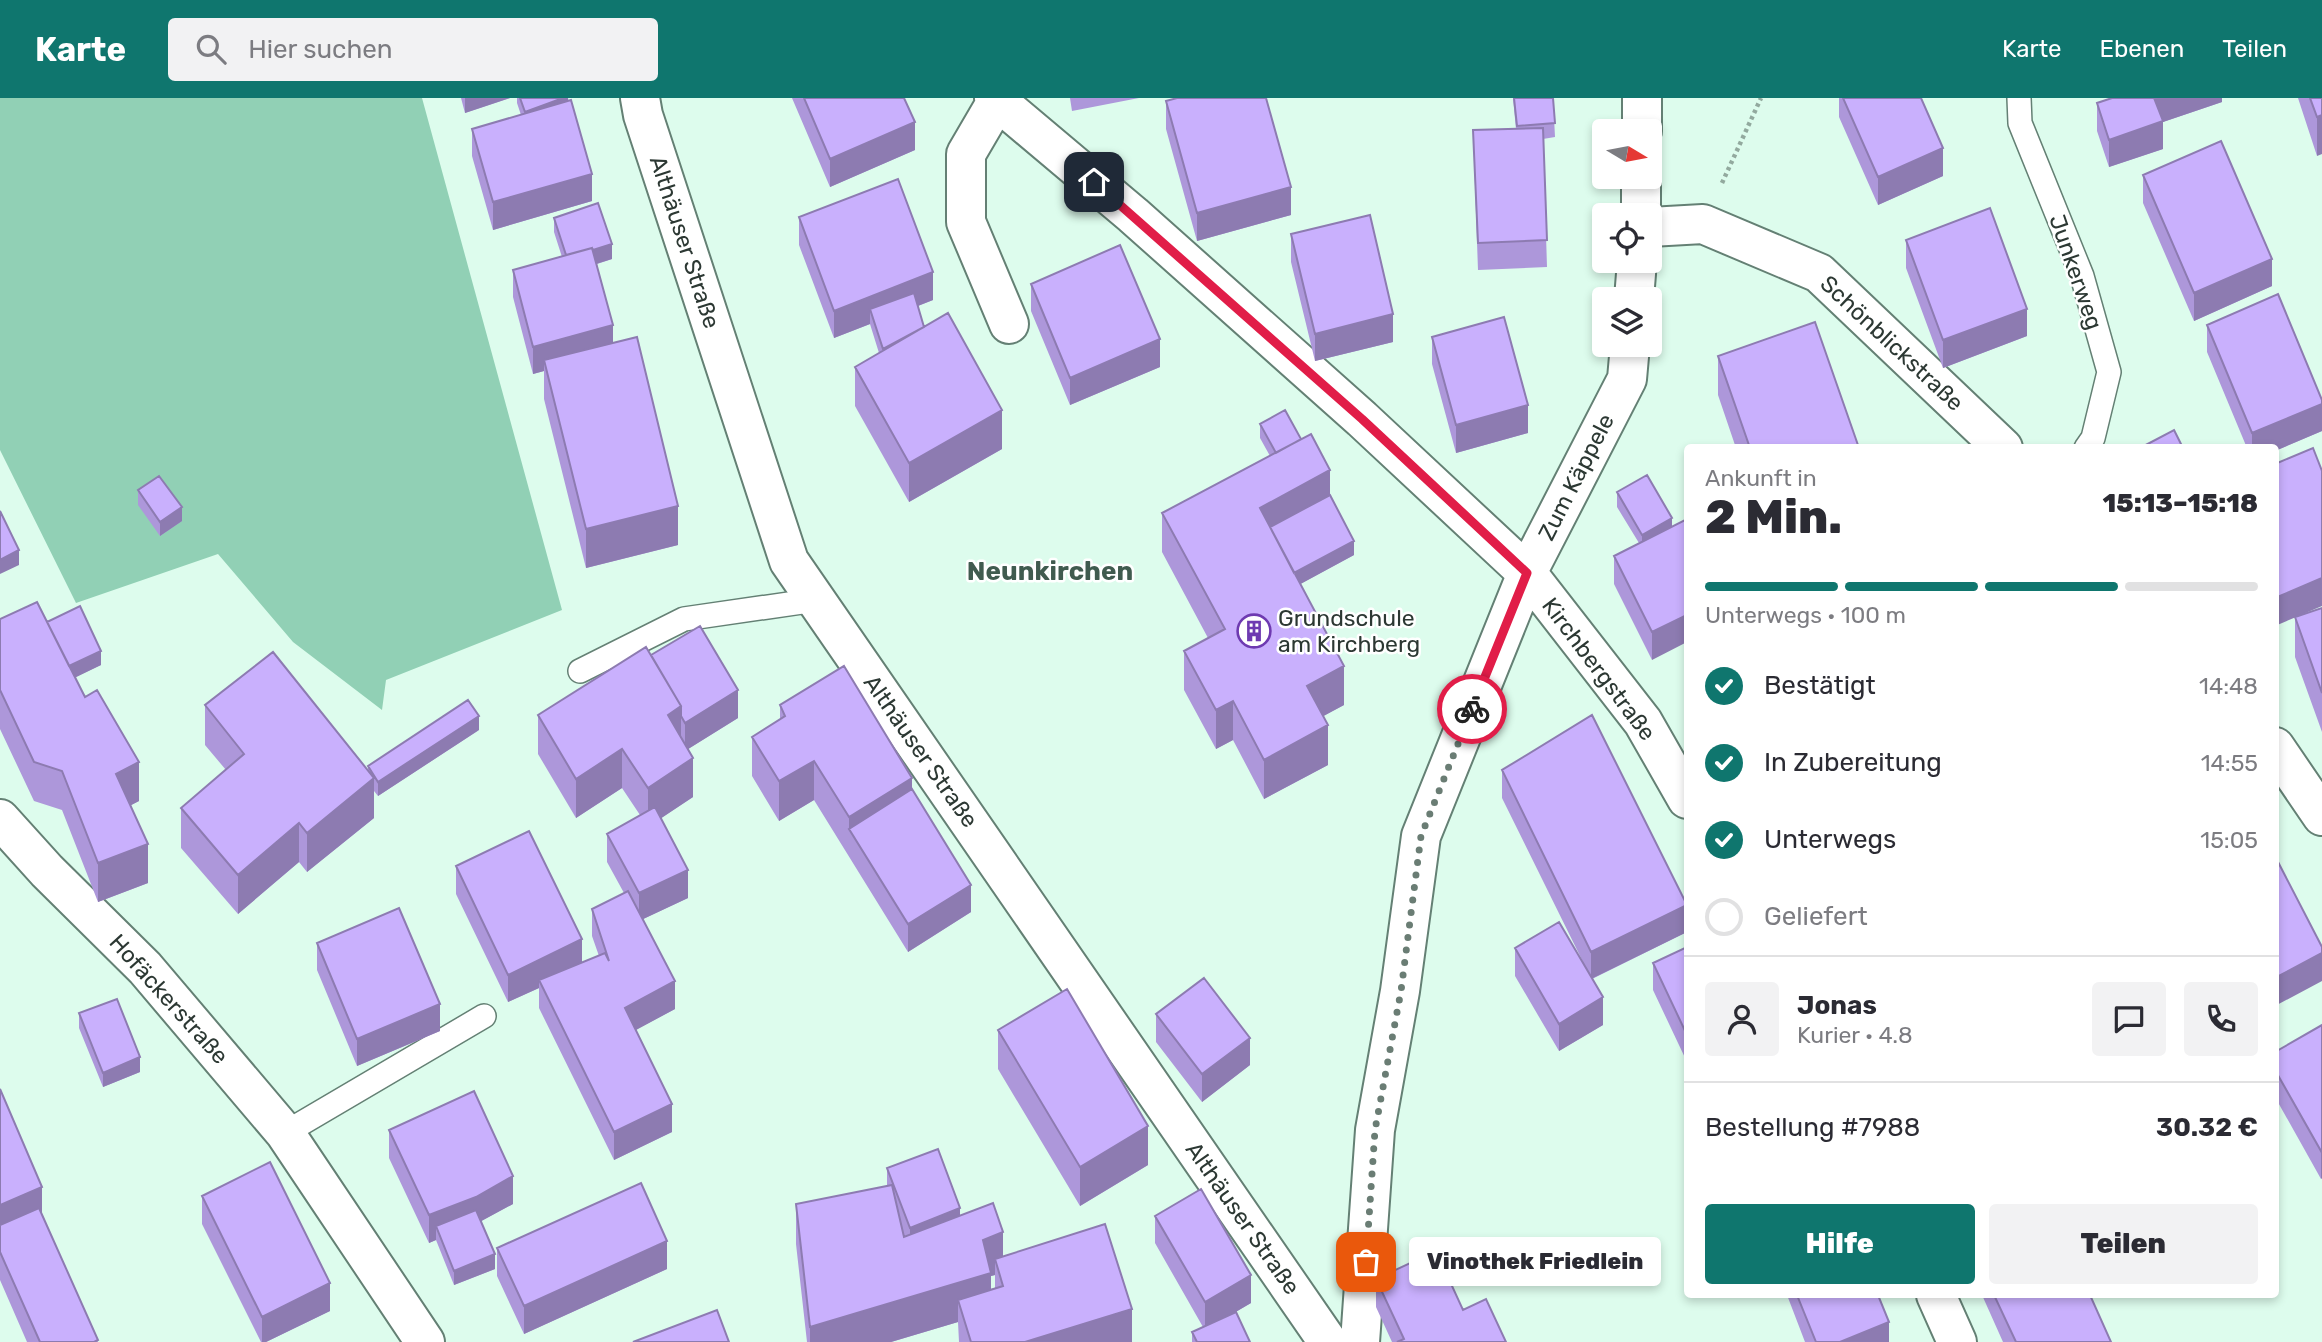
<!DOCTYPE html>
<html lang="de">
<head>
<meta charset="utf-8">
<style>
  body { margin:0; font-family:Rubik,sans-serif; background:#f2f2f3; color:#2b2b33; height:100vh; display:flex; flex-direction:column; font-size:26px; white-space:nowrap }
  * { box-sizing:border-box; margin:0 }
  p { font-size:23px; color:#7c7c81 }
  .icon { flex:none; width:38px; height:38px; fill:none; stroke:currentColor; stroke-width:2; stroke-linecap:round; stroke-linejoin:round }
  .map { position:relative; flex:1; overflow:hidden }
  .sheet { position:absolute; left:1684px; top:346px; width:595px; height:854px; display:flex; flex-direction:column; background:#fff; border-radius:7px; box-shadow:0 4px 10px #0003 }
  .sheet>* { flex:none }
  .needle { width:46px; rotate:100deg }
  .fabs { position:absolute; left:1592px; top:21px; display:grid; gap:14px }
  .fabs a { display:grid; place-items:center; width:70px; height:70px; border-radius:7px; background:#fff; box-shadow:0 4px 10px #0003; font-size:35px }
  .pin { position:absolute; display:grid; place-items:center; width:60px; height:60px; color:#fff; margin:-30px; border-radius:14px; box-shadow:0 4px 10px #0006 }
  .courier { position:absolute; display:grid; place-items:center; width:70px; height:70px; margin:-35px; border:5px solid #e11d48; border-radius:50%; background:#fff; color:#222; box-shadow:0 2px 9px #0007 }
  .bubble { position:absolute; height:49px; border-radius:7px; background:#fff; box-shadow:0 4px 10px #0003; font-size:23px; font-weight:800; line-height:49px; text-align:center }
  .summary em { font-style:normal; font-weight:800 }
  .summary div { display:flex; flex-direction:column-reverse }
  .summary { display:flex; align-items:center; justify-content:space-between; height:119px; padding:0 21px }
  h1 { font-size:46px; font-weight:800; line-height:52px }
  .bar { display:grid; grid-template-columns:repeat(4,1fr); gap:10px 7px; align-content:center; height:84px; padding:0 21px }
  .bar i { height:9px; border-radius:5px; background:#e1e1e2 }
  .bar .selected { background:#0f766e }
  .bar p { grid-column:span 4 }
  .line { display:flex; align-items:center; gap:18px; padding:0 21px; border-top:2px solid #e1e1e2 }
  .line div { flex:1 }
  .round { display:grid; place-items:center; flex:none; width:74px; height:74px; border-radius:7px; background:#f2f2f3 }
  ol { padding:0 21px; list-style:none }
  li { display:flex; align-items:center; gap:21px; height:77px }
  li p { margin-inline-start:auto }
  li .icon { padding:7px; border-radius:50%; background:#0f766e; color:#fff; stroke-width:4 }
  li:last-child { color:#7c7c81 }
  li i { width:38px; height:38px; border:4px solid #e1e1e2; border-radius:50% }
  .action { display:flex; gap:14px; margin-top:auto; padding:14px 21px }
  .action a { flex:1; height:80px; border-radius:7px; background:#0f766e; color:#fff; font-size:28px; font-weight:800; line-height:80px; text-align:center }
  .action a+a { background:#f2f2f3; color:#2b2b33 }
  header { display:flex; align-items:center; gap:42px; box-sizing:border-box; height:98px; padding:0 35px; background:#0f766e; color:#fff }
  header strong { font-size:33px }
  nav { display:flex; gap:38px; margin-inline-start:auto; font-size:24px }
  .search { width:490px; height:63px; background:#f2f2f3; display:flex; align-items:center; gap:18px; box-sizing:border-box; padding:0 24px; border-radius:7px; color:#7c7c81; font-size:26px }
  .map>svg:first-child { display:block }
  .green { fill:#91d0b5 }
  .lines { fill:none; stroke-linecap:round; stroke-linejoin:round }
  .lane-casing { stroke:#648074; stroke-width:26 }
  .street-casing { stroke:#648074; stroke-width:42 }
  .secondary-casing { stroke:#648074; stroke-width:42 }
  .path { stroke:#92a99e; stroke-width:4.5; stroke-dasharray:3.5 3.5; stroke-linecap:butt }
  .lane { stroke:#fff; stroke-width:23 }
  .street { stroke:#fff; stroke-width:38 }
  .secondary { stroke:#fff; stroke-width:38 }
  .wall { fill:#ad97da; fill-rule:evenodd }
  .shaded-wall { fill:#8d7bb1 }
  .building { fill:#c9b0fd; stroke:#8d7bb1; stroke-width:2 }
  .done { stroke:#6a7d74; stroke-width:7; stroke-dasharray:0 12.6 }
  .route { stroke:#e11d48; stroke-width:9 }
  .labels { text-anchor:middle; stroke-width:5; stroke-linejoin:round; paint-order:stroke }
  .street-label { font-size:23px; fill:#2c3833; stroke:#fff }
  .poi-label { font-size:23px; fill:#2c3833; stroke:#fff; text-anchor:start }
  .quarter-label { font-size:26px; font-weight:bold; fill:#405b4f; stroke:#fff }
</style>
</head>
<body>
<header>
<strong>Karte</strong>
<div class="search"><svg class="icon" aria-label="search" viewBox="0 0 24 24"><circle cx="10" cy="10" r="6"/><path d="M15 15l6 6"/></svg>Hier suchen</div>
<nav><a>Karte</a><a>Ebenen</a><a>Teilen</a></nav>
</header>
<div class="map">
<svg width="2322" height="1244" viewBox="0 0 2322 1244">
  <rect width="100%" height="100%" fill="#ddfced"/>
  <path class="green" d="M0 0H422L562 512 386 582 382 612 293 544 218 456 76 505 0 352Z"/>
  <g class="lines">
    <defs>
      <path id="lane" d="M2019 0 2020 25 2082 178 2109 274 2093 340 2086 350
        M580 573 684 521 816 502
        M285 1035 484 918"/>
      <path id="street" d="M994 0 1133 117 1362 321 1527 475 1643 624 1687 701
        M997 3 966 56V124L1009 226
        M1642 33V0
        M1641 117V79
        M1650 129 1703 126 1819 175 2003 350
        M1634 201 1637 163
        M2275 649 2322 718
        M0 721 47 773 145 870 285 1035 425 1244
        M1936 1197 1957 1244
        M1360 1244 1375 1032 1400 893 1421 738 1527 475 1627 281 1630 247"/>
      <path id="secondary" d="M640 0 643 17 789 463 1328 1244"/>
    </defs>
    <use href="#lane" class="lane-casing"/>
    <use href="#street" class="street-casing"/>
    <use href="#secondary" class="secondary-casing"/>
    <path class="path" d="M1722 85 1761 0"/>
    <use href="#lane" class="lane"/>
    <use href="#street" class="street"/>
    <use href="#secondary" class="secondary"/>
  </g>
  <path class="wall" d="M461 0H510L465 15Z
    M517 0H568L592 103 493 132 472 58V31L521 17 517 5Z
    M792 0H904L915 52 830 89Z
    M1070 0H1139L1072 13Z
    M1513 0H1553L1555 39 1543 41 1547 169 1478 172 1473 32 1516 31Z
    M1839 0H1921L1943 78 1878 107 1839 19Z
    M2222 0V4L2163 24V51L2109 69 2097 33V5Z
    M2298 0H2322L2317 58Z
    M1166 3 1291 117 1197 143 1166 31Z
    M2143 77 2272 188 2194 223 2143 105Z
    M799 119 933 202 918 208 924 229 1002 351 909 404 855 308V269L879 255 870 226 834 240 799 147Z
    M554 120 612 161 597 166 613 245 678 447 586 470 544 301V273L533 276 513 199V172L562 159 554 134Z
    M1291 136 1393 244 1315 263 1291 164Z
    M1906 142 2027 238 1943 270 1906 170Z
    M1031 186 1160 269 1070 307 1031 213Z
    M2207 227 2322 302V333L2275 353V350H2247L2207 254Z
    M1432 239 1528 335 1456 355 1432 266Z
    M1718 258 1859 350H1736L1718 297Z
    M1260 326 1330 397 1354 457 1300 486 1344 607 1323 618 1328 667 1264 701 1233 642 1216 651 1184 592V553L1208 540 1162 454V415L1270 358 1260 340Z
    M138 392 182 423 160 438 138 407Z
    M1617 394 1672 420 1652 562 1614 486V458L1639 445 1617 409Z
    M2322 510V634L2295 559V519Z
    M0 521 47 524 101 567 75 579 139 703 131 707 148 785 98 804 62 712 34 703 0 631Z
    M651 557 738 620 688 651 693 699 661 720 688 800 643 821 675 911 635 932 672 1034 614 1062 539 910V890L508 904 456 796V768L582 865 599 858 592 838V811L624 795 607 764V736L640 717 622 690 576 720 538 656V617Z
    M205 607 368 673V668L479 632 378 698 374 693V720L307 774 299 764 238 816 181 750V710L226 672 205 647Z
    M780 607 912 691 971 814 908 854 814 702 779 723 752 678V639L780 621Z
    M1502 672 1687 834 1592 881 1603 927 1559 953 1515 878V850L1583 864 1502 700Z
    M317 845 440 933 357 968 317 872Z
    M1687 849V964L1653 892V865Z
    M79 915 140 974 103 989 79 930Z
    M1156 916 1250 967 1202 1004 1156 944Z
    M2322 927V1080L2321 1081 2275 999V954Z
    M998 932 1148 1067 1080 1108 998 971Z
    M0 991 42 1116 98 1244H27L0 1182Z
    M389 1032 513 1106 481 1123 495 1171 454 1187 436 1142 429 1145 389 1060Z
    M887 1070 960 1117 1003 1158 1132 1244H959L958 1224 891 1244H807L796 1146V1106L887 1088ZM995 1177V1190L991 1191V1178Z
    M202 1098 330 1213 266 1244H261L202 1126Z
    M1155 1118 1251 1205 1232 1216 1250 1244H1192V1234L1203 1229 1155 1145Z
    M497 1150 667 1171 524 1236 497 1178Z
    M1376 1181 1506 1244H1392L1376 1209Z
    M1787 1197H1878L1889 1244H1805Z
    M1982 1197H2090L2111 1244H2003Z"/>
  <path class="shaded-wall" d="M465 0H510L465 15Z
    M563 0H568V13L525 28V14Z
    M2154 0H2222V4L2163 24V51L2109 69V42Z
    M2322 17V56L2317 58V19Z
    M915 24V52L830 89V61Z
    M1943 50V78L1878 107V79Z
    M592 76V103L493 132V104Z
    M1291 89V117L1197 143V115Z
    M612 146V161L567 175V161Z
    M2272 161V188L2194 223V195Z
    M933 174V202L874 225 870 211V226L834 240V213Z
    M2027 211V238L1943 270V242Z
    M1393 216V244L1315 263V236Z
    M613 227V255L544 262V273L533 276V249Z
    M1160 241V269L1070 307V280Z
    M2322 306V333L2275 353V350H2252V335Z
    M1528 307V335L1456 355V327Z
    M1002 312V351L909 404V365Z
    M1330 372V411L1266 446 1260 410Z
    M678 408V447L586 470V431Z
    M182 409V423L160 438V424Z
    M1672 420V434L1642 451V437Z
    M1354 443V457L1284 495V480Z
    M19 452V467L0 476V462Z
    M2322 480V508L2275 528V500Z
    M1687 517V544L1652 562V534Z
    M101 553V567L58 588V573Z
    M1344 568V607L1307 627V588Z
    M738 592V620L685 653V625Z
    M1233 603V642L1216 651V612Z
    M681 608V647L668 617Z
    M479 618V632L378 698V684Z
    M1328 627V667L1264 701V662Z
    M622 651V690L576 720V681Z
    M693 660V699L648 729V690Z
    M814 663V702L779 723V683Z
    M139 664V703L116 715V676Z
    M374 680V720L307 774V735Z
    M912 680V719L849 731V719Z
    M299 725V764L238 816V777Z
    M148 746V785L98 804V765Z
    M688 772V800L639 823V795Z
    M971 787V814L908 854V826Z
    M1687 807V834L1591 881V854Z
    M582 841V869L539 882V890L508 904V877Z
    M2322 855V883L2275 908V880Z
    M675 883V911L625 938V910Z
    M1603 899V927L1559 953V926Z
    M440 906V933L357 968V941Z
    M1250 940V967L1202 1004V976Z
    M140 959V974L103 989V975Z
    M672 1006V1034L614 1062V1034Z
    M1148 1028V1067L1080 1108V1069Z
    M2322 1052V1080L2321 1081V1053Z
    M513 1078V1106L476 1126 436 1128V1142L429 1145V1117Z
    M42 1089V1117L0 1135V1107Z
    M960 1110V1137L910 1157V1130Z
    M1003 1134V1174L995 1161V1177L991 1178V1214L958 1202V1224L891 1244H810V1229L983 1142Z
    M667 1143V1171L524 1236V1208Z
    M495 1156V1171L454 1187V1173Z
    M1251 1177V1205L1205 1232V1204Z
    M330 1185V1213L266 1244H262V1219Z
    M1132 1211V1244H1025Z
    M1889 1224V1244H1840Z"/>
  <path class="building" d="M520 0H563L525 14Z
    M804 0H904L915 24 830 61Z
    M1177 0H1266L1291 89 1197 115 1166 3Z
    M1514 0H1553L1555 25 1517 28Z
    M1843 0H1921L1943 50 1878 79Z
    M2112 0H2154L2163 23 2109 42 2097 5Z
    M2310 0H2322V17L2317 19Z
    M571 2 592 76 493 104 472 31Z
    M1543 30 1547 142 1478 145 1473 32Z
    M2221 43 2272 161 2194 195 2143 77Z
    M898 81 933 174 834 213 799 119Z
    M598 105 612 146 593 152 592 150 566 157 554 120Z
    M1990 110 2027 211 1943 242 1906 142Z
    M1370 117 1393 216 1315 236 1291 136Z
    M1120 147 1160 241 1070 280 1031 186Z
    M592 150 613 227 533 249 513 172Z
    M914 195 924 229 883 251 870 211Z
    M2278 196 2322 302V306L2252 335 2207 227Z
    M948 215 1002 312 909 365 855 269Z
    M1504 219 1528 307 1456 327 1432 239Z
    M1815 224 1859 350H1750L1718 258Z
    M637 239 678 408 586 431 544 262Z
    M1285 312 1301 341 1276 355 1260 326Z
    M2174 332 2183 350H2140Z
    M1311 336 1330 372 1260 410 1344 568 1307 588 1328 627 1264 662 1233 603 1216 612 1184 553 1225 531 1162 415Z
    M2313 350 2322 373V480L2275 500V366Z
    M1647 377 1672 420 1642 437 1617 394Z
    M159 378 182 409 160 424 138 392Z
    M1330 397 1354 443 1294 475 1270 429Z
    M0 413 19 452 0 462Z
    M1685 422 1687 426V517L1652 534 1614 458Z
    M37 504 85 599 97 592 139 664 116 676 148 746 98 765 62 673 34 664 0 592V521Z
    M80 508 101 553 69 568 47 524Z
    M2322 510V595L2295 519Z
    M700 528 738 592 685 625 681 618V608L651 557Z
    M646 549 681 608 668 617 693 660 648 690 622 651 576 681 538 617Z
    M273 554 374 680 307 735 299 725 238 777 181 710 244 656 205 607Z
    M844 568 912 680 849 719 814 663 779 683 752 639 785 618 780 607Z
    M468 602 479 618 378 684 368 668Z
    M1592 617 1687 807 1591 854 1502 672Z
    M912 691 971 787 908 826 849 731Z
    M655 709 688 772 639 795 607 736Z
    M529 733 582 841 508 877 456 768Z
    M2276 760 2322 849V855L2275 880Z
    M628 793 675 883 625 910 672 1006 614 1034 539 882 605 855 609 863 592 811Z
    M399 810 440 906 357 941 317 845Z
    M1559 824 1603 899 1559 926 1515 850Z
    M1687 849V937L1653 865Z
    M1204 880 1250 940 1202 976 1156 916Z
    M1067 891 1148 1028 1080 1069 998 932Z
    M117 901 140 959 103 975 79 915Z
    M2322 927V1052L2321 1053 2275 972V954Z
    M0 991 42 1089 0 1107Z
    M474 993 513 1078 476 1099 429 1117 389 1032Z
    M938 1051 960 1110 910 1130 887 1070Z
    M270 1064 330 1185 262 1219 202 1098Z
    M641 1085 667 1143 524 1208 497 1150Z
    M892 1087 904 1139 993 1105 1003 1134 983 1142 991 1175 810 1229 796 1106Z
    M1201 1091 1251 1177 1205 1204 1155 1118Z
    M39 1110 98 1242 94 1244H40L0 1154V1127Z
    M476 1112 495 1156 454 1173 436 1128Z
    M1105 1126 1132 1211 1025 1244H971L958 1202 1003 1188 995 1161Z
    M1436 1153 1463 1212 1486 1201 1506 1244H1397L1404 1241 1376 1181Z
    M1797 1197H1878L1889 1224 1840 1244H1816Z
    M1994 1197H2090L2111 1244H2016Z
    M717 1212 729 1244H633Z
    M1236 1214 1250 1244H1197L1192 1234Z"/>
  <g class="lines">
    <path class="done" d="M1366 1164 1375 1032 1401 893 1421 738 1472 611"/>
    <path class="route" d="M1094 84 1362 321 1527 475 1472 611"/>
  </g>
  <defs>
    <symbol id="building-ring" viewBox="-11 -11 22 22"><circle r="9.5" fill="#fff" stroke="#6e3ab1" stroke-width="1.5"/><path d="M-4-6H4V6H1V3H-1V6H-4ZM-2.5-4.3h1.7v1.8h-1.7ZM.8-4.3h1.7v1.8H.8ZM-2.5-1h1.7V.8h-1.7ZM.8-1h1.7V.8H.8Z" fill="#6e3ab1"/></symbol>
  </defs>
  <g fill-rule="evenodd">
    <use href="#building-ring" x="1235" y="514" width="38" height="38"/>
  </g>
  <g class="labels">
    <g class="street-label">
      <text transform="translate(685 144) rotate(72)" y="8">Althäuser Straße</text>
      <text transform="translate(2076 174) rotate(71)" y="8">Junkerweg</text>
      <text transform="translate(1892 245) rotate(43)" y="8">Schönblickstraße</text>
      <text transform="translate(1576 379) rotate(-63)" y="8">Zum Käppele</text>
      <text transform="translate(1599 571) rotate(53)" y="8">Kirchbergstraße</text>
      <text transform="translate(921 653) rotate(55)" y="8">Althäuser Straße</text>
      <text transform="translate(169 901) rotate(48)" y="8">Hofäckerstraße</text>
      <text transform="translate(1243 1120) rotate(55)" y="8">Althäuser Straße</text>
    </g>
    <g class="poi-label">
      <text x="1278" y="528">Grundschule<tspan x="1278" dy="26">am Kirchberg</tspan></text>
    </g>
    <g class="quarter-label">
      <text x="1050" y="482">Neunkirchen</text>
    </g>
  </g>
</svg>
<div class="fabs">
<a><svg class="needle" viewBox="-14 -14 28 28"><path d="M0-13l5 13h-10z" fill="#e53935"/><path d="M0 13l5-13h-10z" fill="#7c7c81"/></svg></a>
<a><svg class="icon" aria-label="locate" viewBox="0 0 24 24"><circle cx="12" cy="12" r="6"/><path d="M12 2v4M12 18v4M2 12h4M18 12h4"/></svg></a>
<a><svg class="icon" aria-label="layers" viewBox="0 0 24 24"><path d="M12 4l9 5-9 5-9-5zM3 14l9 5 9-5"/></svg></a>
</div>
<div class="pin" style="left:1366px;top:1164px;background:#ea580c"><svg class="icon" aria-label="bag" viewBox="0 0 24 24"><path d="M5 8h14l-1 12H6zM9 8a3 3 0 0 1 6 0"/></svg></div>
<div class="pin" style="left:1094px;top:84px;background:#1f2937"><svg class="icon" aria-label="home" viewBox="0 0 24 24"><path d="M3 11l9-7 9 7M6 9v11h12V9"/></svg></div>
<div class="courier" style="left:1472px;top:611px"><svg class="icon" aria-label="bike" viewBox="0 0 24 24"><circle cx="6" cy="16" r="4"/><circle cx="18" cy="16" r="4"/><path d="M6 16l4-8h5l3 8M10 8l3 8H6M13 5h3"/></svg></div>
<div class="bubble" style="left:1409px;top:1139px;width:252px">Vinothek Friedlein</div>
<section class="sheet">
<div class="summary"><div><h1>2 Min.</h1><p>Ankunft in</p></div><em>15:13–15:18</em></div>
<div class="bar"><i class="selected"></i><i class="selected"></i><i class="selected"></i><i></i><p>Unterwegs · 100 m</p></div>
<ol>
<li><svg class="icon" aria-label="check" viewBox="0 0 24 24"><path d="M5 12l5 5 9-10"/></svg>Bestätigt<p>14:48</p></li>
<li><svg class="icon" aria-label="check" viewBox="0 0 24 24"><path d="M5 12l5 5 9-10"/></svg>In Zubereitung<p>14:55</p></li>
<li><svg class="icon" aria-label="check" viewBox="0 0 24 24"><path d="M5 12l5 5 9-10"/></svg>Unterwegs<p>15:05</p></li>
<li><i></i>Geliefert</li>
</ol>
<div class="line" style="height:126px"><a class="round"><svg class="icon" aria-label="person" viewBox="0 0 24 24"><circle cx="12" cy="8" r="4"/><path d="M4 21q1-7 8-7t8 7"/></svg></a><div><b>Jonas</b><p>Kurier · 4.8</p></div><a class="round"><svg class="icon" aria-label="chat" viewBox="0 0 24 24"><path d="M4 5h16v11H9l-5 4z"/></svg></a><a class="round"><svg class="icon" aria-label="phone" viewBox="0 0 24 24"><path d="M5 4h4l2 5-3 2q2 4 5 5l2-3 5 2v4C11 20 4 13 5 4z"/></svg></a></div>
<div class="line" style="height:91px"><div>Bestellung #7988</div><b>30.32 €</b></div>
<div class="action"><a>Hilfe</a><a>Teilen</a></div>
</section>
</div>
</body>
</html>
